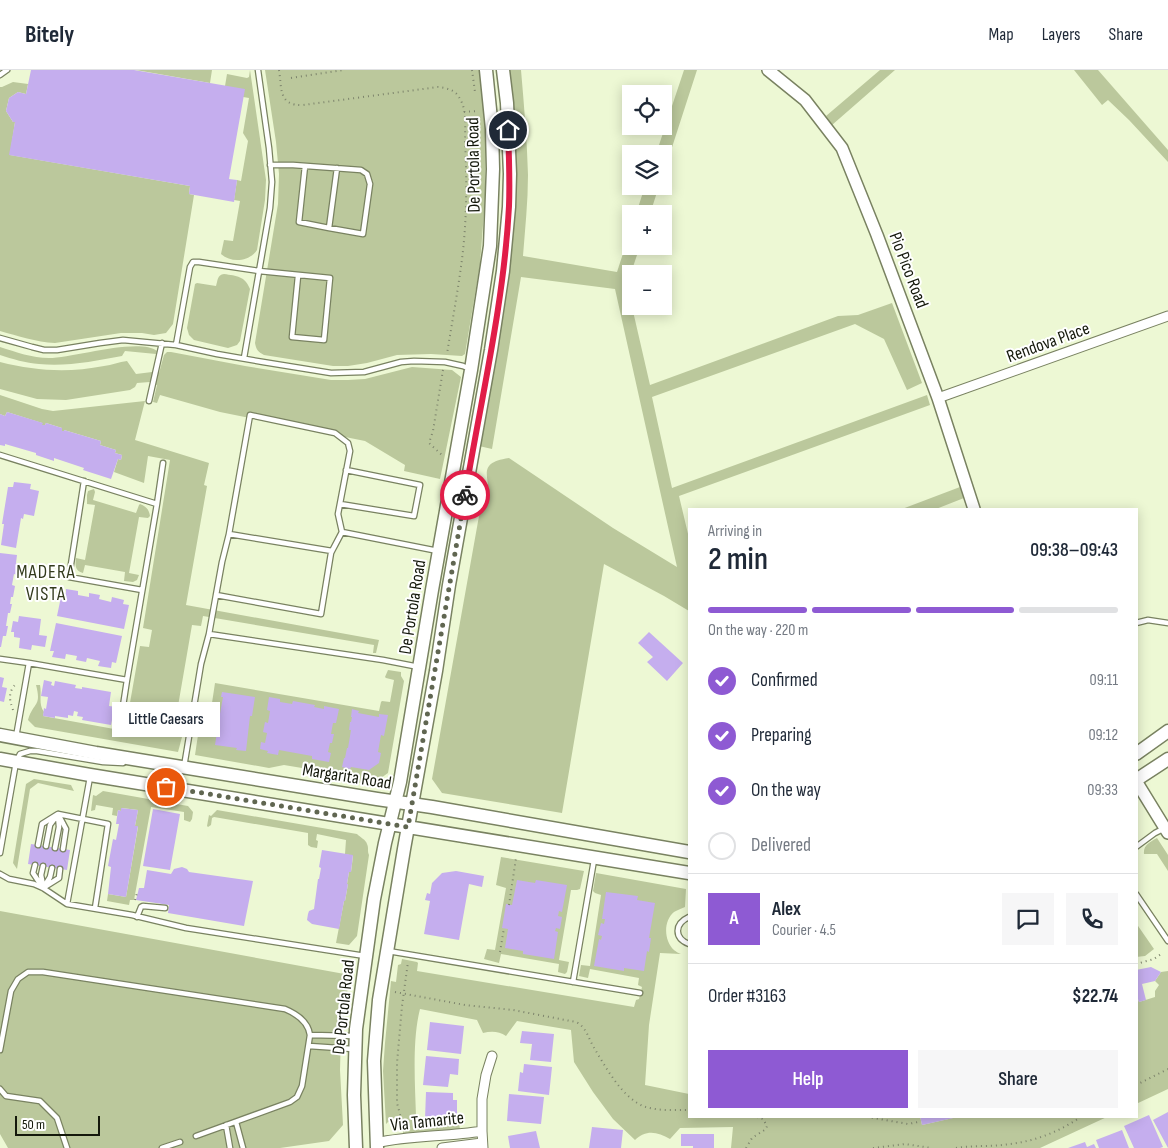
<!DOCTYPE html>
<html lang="en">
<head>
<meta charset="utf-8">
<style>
  body { margin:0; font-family:"Sofia Sans Condensed",sans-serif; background:#f6f6f7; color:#1f2937; height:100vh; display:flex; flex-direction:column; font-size:19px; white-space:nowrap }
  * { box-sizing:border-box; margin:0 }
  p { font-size:16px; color:#747a83 }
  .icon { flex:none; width:28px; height:28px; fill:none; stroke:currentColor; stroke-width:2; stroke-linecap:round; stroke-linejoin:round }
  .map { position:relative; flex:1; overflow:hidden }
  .side { position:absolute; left:688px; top:438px; width:450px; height:610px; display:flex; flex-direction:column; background:#fff; border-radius:0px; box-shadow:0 2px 12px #0003 }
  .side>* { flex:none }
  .fabs { position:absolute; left:622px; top:15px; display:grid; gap:10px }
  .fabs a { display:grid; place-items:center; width:50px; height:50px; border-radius:0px; background:#fff; box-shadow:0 2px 12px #0003; font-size:25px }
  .scale { position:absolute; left:15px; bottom:12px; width:85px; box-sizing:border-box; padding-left:5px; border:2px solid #14180b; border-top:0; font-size:14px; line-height:18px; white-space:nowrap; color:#14180b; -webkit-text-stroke:4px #fff; paint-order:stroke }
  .pin { position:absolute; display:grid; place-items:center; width:42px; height:42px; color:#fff; margin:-21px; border:2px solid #fff; border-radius:50%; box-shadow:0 1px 5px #0007 }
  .courier { position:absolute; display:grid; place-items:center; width:50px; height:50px; margin:-25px; border:4px solid #e11d48; border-radius:50%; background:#fff; color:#222; box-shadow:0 1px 6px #0007 }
  .bubble { position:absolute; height:35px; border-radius:0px; background:#fff; box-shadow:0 2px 12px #0003; font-size:16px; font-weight:600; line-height:35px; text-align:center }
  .summary em { font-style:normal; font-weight:600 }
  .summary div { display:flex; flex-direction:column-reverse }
  .summary { display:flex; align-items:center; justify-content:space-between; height:85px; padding:0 20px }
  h1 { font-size:32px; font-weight:600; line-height:38px }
  .bar { display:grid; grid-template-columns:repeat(4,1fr); gap:8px 5px; align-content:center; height:60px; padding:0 20px }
  .bar i { height:6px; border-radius:4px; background:#e0e1e3 }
  .bar .selected { background:#8e5ad3 }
  .bar p { grid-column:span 4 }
  .line { display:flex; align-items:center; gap:12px; padding:0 20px; border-top:1px solid #e0e1e3 }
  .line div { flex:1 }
  .round { display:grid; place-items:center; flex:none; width:52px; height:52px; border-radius:0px; background:#f6f6f7 }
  ol { padding:0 20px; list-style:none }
  li { display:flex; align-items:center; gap:15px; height:55px }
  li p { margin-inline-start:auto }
  li .icon { padding:5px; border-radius:50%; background:#8e5ad3; color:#fff; stroke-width:4 }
  li:last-child { color:#747a83 }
  li i { width:28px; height:28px; border:2px solid #e0e1e3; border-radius:50% }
  .action { display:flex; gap:10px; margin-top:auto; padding:10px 20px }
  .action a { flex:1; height:58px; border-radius:0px; background:#8e5ad3; color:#fff; font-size:20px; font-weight:600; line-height:58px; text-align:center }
  .action a+a { background:#f6f6f7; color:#1f2937 }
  header { display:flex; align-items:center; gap:30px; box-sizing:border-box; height:70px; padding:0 25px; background:#fff; border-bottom:1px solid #e0e1e3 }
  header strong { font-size:24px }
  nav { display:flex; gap:28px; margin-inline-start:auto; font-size:18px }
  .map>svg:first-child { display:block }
  .green { fill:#bbc89c }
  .building { fill:#c5aeee }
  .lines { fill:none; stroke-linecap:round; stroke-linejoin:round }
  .service-casing { stroke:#798261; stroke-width:7 }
  .minor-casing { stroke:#798261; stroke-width:11 }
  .tertiary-casing { stroke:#798261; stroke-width:14 }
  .secondary-casing { stroke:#798261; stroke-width:15 }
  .path { stroke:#7d846c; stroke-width:2; stroke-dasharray:1 4; stroke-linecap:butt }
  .service { stroke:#fff; stroke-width:4.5 }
  .minor { stroke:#fff; stroke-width:9 }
  .tertiary { stroke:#fff; stroke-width:11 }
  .secondary { stroke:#fff; stroke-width:12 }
  .done { stroke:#606651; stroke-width:5; stroke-dasharray:0 9 }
  .route { stroke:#e11d48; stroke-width:6 }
  .labels { text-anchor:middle; stroke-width:4; stroke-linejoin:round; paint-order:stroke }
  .street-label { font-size:18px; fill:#14180b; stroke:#fff }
  .neighbourhood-label { font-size:19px; letter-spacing:1px; fill:#333b1d; stroke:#fff }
</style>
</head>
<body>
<header>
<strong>Bitely</strong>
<nav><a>Map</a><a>Layers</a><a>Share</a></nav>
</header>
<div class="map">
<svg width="1168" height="1078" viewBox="0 0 1168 1078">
  <rect width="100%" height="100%" fill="#edf8d4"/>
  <path class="green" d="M136 0H212L210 13Z
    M250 0 266 110 265 130 257 180C250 191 232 194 221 184L224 170 233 171 240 131 234 130 237 110 241 111 248 71 243 63 249 28 243 27 225 16 227 4 247 8 249 7Z
    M265 0H481L486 51 485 129 480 194 465 284 462 286 431 284 397 285 367 293 348 296H333L264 285C258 282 256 279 255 273L278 134 279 104 276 72Z
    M509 0H521C524 35 527 70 528 105 528 132 525 159 523 186L617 202 631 159V176H640L627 215 650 315 838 246 858 245 892 233 922 313 907 320 884 269 855 254 652 327 672 418 927 325 930 335 679 426 689 468V541L664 526 604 494 562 743 442 723 432 709 479 446C482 440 486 435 488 428 491 407 475 393 509 388L613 458 677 497 615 219 521 207 492 379 479 376 498 274Z
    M684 0H697L664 102V84H656Z
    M880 0H895L832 55 826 46Z
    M1074 0H1098L1168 80V92L1129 50 1108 30 1102 35Z
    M13 12 28 14 26 24 18 22 9 28 6 41 13 52H15L10 85 190 116 189 124 194 125 173 254 166 263 154 265 142 263H121L55 273C36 272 18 266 0 261V17H2Z
    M645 116H659L650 144H636Z
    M224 204C237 206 245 206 250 219L240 271 237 275 228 278 194 270 189 265 187 258 195 214 197 213 216 216C218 210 217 205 224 204Z
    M0 277C16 282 32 288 49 288 73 288 139 267 157 281L156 284 125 281 122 286C95 291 66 297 39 294 26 293 12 289 0 285Z
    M167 282H171L245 296 331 310H348L365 309 412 297 452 300 461 307 440 409 404 401 405 395 365 371 220 342 160 325 157 333 153 332 157 315 150 312 137 313 135 317 130 320 66 330 37 329 0 319V292C36 301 68 303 104 296 112 295 119 292 127 291L136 304 152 302 159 303 164 285Z
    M0 325 42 339 53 341 145 331 135 370 209 393 204 415 207 416 186 535 379 570 376 583H373L374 575 203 546 201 556 192 555 173 665 182 667 178 682 35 657 28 650C33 632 42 637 36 615H40C42 625 38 634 44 642L43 646 125 661 140 576 149 577 152 560 143 558 170 390 148 386 144 413 114 402 118 389 121 390 122 385 115 383 116 380 100 375 101 371 64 360V361H62V358L46 353 45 355H42V353L7 342 5 346 0 344Z
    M960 417 964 428 936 439H902Z
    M94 419 95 422 93 430 136 443 139 435 140 434C147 437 149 440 150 446L148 448 139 447 129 503 139 505 137 510 133 512 124 511 125 502 85 495 83 503C75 501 75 495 76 488L85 490 95 435 87 434V425L88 421Z
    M388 600 401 602V606L404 611 388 703 371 715 334 708 308 699 284 695 269 698 195 685 198 665 207 666 215 613 379 641 381 632 382 631 390 632 394 610 386 608 385 607Z
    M34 709 71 715 74 721 38 713 30 719 17 799 13 793 26 714Z
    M103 721 188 736 193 742 192 749 190 752 184 750V742L151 737 134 830H130L129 835 107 831 108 824 126 827 138 757 135 756 138 740 122 738 121 741 118 740 117 746 112 745 113 738 96 735 95 740 91 741 93 725 96 726Z
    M217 740 357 764C360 767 366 770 367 774 369 778 367 781 369 785L357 866 349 875 336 873 344 831H345L348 814H347L349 802H351L353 786 345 784 346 770 317 764 316 770 318 771 317 778 311 777 308 775V763L214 747 212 748 211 755 208 757 207 756 209 745 211 746Z
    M1157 768 1168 785V801L1157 784H1144C1143 775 1150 772 1157 768Z
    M501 787 584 801 580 819 577 820H571L559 890 569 892 567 902 565 904 558 902 559 894 501 884 499 893 484 889 487 879 495 880 506 818 496 815Z
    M596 803 686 819 685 837C681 839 677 840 674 842 663 851 664 871 674 880 675 881 680 884 681 884L660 883 649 955 645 1015 689 1024V1046H920L922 1055 962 1046H1109L1040 1078H731L733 1057 680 1058 670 1069C658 1062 646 1059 635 1070L613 1049 593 1022 574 992 571 960 517 951 506 966C499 961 491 961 483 963L477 950 420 939C412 970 415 1014 416 1046L419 1051 424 1052 459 1054 460 1059 403 1064V1058L396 1048 391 1049 386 1054 383 1001 385 973 391 911 396 912 398 895 401 894 402 889 417 892 418 893 417 901 634 937 636 930 639 929 642 917 638 915 639 908 590 899 588 908 579 906 581 895 590 896 601 825 595 823 593 821Z
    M0 841 350 905 341 961 340 1000 343 1055 329 1071 280 1078H8L0 1064Z
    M1136 853 1154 879 1145 886 1136 887Z
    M1168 901V1019L1136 1034V923L1139 932 1155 927V921L1159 915 1155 911 1161 902Z"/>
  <path class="building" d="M31 0H134L245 19 229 109 237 110 234 132 189 124 190 116 9 85 15 52H13L6 41 9 28 18 22 26 24Z
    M7 342 43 353 42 355H45L46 353 62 358V361H64V360L101 371 100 375 116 380 115 383 122 385 121 390 118 389 111 409 83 400 84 398 54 388V391L36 385V383L5 374V376L0 375V344L5 346Z
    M14 412 31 414 30 419 39 421 34 446 24 444 23 449 21 448 16 478 1 475 4 454H2L8 417H13Z
    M0 483 17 485 16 493H19L17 505 14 504 12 515 15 516 13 527H11L10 534H12L10 543H8L6 556H8L6 566H3L1 577H0Z
    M66 519 78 521V525L89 527V523L100 525 99 529 111 532 112 527 124 530 123 534 129 535 124 559 57 546 62 522 66 523Z
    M19 546 41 549 39 565 47 566 45 577 32 575 31 580 19 578 20 568 14 567V562H11L13 551 18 552Z
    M56 553 122 566 116 593 112 592 111 598 98 596 100 591 87 588 86 592 76 590 77 586 66 584 65 589 52 587 54 581H50Z
    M649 562 683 593 667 611 647 592 653 587 638 573Z
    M0 607 4 608 2 617 7 618 4 632 0 631Z
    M44 610 52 612 51 615 54 616 55 611 76 615 75 618 82 619V617L111 622 109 636 117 637 115 650H112L111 655 82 650 83 647 77 646 78 642 74 641 73 646 68 645V648L55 646V648L43 646 44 638 46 639 48 627 41 626Z
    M222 622 255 627 252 646H250L246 681 236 680 237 678 215 675 217 662H215L217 654 218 655 223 627H221Z
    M269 627 280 629V632L292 634 293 631 315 635 314 637 324 639V636L339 639 336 653H333L331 664H334L332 673H330L328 682 331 683 329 692 312 689V686L279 680 278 685 267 683 268 681 260 679 261 672 265 673 267 663 263 662 265 652 268 653 270 641 267 640Z
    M352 639 359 641 358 643 379 647V644L388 645 384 666 381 665 378 682 381 683 379 693 369 700 351 697 350 699 342 697 344 688H345L347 678H348L351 660H349L350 652H351L352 647H351Z
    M121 738 138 740 135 756H138L126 827 108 824 111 797 108 796 113 769 116 770 119 754H116L118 740 121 741Z
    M153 739 180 744 170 800 143 796Z
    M31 774 70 780 67 800 28 794Z
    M322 780 353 785 351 802H349L347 814H348L345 831H344L339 859 312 854 307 850 308 844 309 841 314 839 318 809H319L321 798 319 797Z
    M182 797 187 799 189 802 253 811 244 856 168 843 169 835 136 830 139 818H144L147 800 171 804 174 799Z
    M456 801 484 806 482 817 469 814 459 870 424 864 430 831 425 830 427 823 430 824 432 813 442 803Z
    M517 810 535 813 536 810 567 815 562 842 559 841 558 846 562 847 560 859 556 858 555 861 558 862 554 889 523 884V881L505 878 508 859 502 858 506 834 512 835Z
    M606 822 638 826 637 830 655 833 649 868H651L649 882 647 881 644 901 624 898V901L594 896 599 869 601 870 602 866 598 865 601 853 604 854 605 849H602Z
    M1151 897 1161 902 1155 911 1142 914 1146 930 1139 932 1136 923V900Z
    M430 952 464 956 461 984 427 980Z
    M522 961 554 964 551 992 530 990 532 974 520 973Z
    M426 986 459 989 458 1005 450 1004 448 1017 423 1015Z
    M524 994 552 997 549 1025 518 1021 520 1002 523 1003Z
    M426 1022 453 1023V1030H457V1049H425Z
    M509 1024 544 1027 541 1054 507 1051Z
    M1168 1042V1078L1153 1050Z
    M1149 1045 1163 1077 1160 1078H1134L1124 1056Z
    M920 1046H958V1047L922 1055Z
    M592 1057 623 1060 621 1078H589Z
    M1122 1060 1129 1078H1099L1096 1070Z
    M536 1061 540 1078H510L508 1066Z
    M681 1064H714V1078H693V1076H681Z
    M1085 1072 1087 1077 1094 1074 1096 1078H1068Z"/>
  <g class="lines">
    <defs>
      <path id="service" d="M0 5 7 0
        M270 95H293L361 100 367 104 370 114 363 164 329 158 299 152 305 96
        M329 158 337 98
        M0 268 32 277 44 280H57L100 273 123 270 176 275 217 284 263 292 331 303 364 302 401 292 414 291 445 292 463 296 470 299
        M176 275 190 197 193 192H199L259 201 330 208 324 270 292 267 298 206
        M244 288 270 138 272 112 269 78 258 0
        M149 331 162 273
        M0 385 157 434 127 610 29 593
        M84 411 69 507 142 520
        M157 434 163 393
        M340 434 414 446 420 415 346 400
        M229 464 250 345 335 363 348 373 350 381 338 444 342 462 438 481
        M332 481 229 464 222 492 216 525 321 544 331 483 332 481 342 462
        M1136 553 1148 550 1168 553
        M209 564 216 525
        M0 589 29 593 16 667
        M121 649 127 610
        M184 697 201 594 209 564 383 590 419 597
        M58 744 66 759 63 779
        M38 775 42 754 58 744 108 754 95 838
        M46 776 50 755 56 747
        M1136 777 1155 763 1163 759
        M55 778 59 757 58 745
        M0 783 16 692 20 684 30 681H37L103 692 123 693
        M35 795 33 803 43 818
        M0 804 9 809 34 814 43 818 67 834 132 845 186 858 365 886
        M43 815 41 805 43 796
        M44 817 50 807 52 798
        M43 818 59 808 60 799
        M1136 824 1168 871
        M67 834 90 707
        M137 847 141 837 143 836 165 838
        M689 847C674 854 674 868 689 874
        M388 881 640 923
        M573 912 594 790
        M310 965 354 966
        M309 976 353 979
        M0 980 11 921 18 909 28 902H43L285 939C297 944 308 951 310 965L302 1016 297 1027 290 1032 196 1066
        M0 1019 6 1026 40 1031 57 1048 67 1078
        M236 1052 243 1078
        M226 1055 230 1078
        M162 1078 180 1072"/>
      <path id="minor" d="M938 328 1168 246
        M376 1073C411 1065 447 1067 482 1061
        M442 1078 482 1073
        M483 1078 482 1061V1029L486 1005 492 986"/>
      <path id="tertiary" d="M768 0 805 30 842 78 877 165 938 328 974 439
        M1136 711 1168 763"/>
      <path id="secondary" d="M0 665 96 683 377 729 432 737 689 782
        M1136 684 1168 661
        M0 689 90 705 689 803
        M1136 710 1168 689
        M356 1078 354 1025 356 959 374 829 385 773 400 712 432 520 471 300 490 176 493 99 492 59 486 0
        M377 1078 374 991 379 930 404 779 436 601 449 515 491 280 503 201 509 137 510 104 507 33 503 0"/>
    </defs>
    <use href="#service" class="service-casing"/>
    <use href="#minor" class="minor-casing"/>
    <use href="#tertiary" class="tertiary-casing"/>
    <use href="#secondary" class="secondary-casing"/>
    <path class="path" d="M279 0C282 18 278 36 303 35L438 17C447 18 456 20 460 29 467 40 465 58 465 70 467 110 467 149 462 189 458 221 452 252 447 284
      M472 0 475 22
      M291 8 343 0
      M464 42 477 41V39
      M443 300 433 361 429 373 444 387
      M13 640C9 629 8 621 17 613
      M135 830 137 823
      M509 835 516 788
      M500 882 504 858
      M1136 894 1154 889 1161 884
      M395 922 465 935 513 940 576 952C586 957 588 967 593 976 605 996 623 1030 646 1037 659 1041 675 1040 689 1040
      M1136 1015 1168 999
      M862 1046 908 1054 918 1052
      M401 1055V1048L397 1033V993L402 936 408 892
      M746 1078 752 1068 766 1059 767 1056 763 1049 754 1046
      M873 1078 905 1074 931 1078
      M956 1078C974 1075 992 1077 1010 1074 1036 1071 1061 1061 1082 1046"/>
    <use href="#service" class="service"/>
    <use href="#minor" class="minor"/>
    <use href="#tertiary" class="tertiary"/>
    <use href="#secondary" class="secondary"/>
  </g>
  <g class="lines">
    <path class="done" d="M166 717 408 757 465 425"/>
    <path class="route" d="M465 425C481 329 504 233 509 136 510 110 509 85 508 60"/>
  </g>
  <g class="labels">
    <g class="street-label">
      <text transform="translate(473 95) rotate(-91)" y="6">De Portola Road</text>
      <text transform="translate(909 200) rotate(69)" y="6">Pio Pico Road</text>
      <text transform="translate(1048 272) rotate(-20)" y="6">Rendova Place</text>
      <text transform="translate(412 537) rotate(-81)" y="6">De Portola Road</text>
      <text transform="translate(347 706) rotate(9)" y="6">Margarita Road</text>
      <text transform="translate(343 937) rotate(-84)" y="6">De Portola Road</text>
      <text transform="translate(427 1051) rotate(-6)" y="6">Via Tamarite</text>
    </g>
    <g class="neighbourhood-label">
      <text x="46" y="508">MADERA<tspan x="46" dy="22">VISTA</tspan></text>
    </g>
  </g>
</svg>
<div class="fabs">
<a><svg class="icon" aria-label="locate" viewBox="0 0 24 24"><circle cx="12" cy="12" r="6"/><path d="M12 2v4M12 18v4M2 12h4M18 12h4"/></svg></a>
<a><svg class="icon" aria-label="layers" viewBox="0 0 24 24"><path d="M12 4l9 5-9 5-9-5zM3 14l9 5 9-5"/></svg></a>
<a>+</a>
<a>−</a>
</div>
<div class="scale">50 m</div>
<div class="pin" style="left:166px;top:717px;background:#ea580c"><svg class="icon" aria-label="bag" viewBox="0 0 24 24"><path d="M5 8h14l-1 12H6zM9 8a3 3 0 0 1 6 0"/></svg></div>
<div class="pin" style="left:508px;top:60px;background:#1f2937"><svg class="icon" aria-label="home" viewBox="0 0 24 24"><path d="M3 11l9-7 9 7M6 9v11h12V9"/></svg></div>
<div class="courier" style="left:465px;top:425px"><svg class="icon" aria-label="bike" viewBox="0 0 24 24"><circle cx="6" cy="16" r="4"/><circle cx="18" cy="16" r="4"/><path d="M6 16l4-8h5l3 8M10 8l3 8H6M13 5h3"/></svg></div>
<div class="bubble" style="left:112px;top:632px;width:108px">Little Caesars</div>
<section class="side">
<div class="summary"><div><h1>2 min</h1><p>Arriving in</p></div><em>09:38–09:43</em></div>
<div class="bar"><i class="selected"></i><i class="selected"></i><i class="selected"></i><i></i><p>On the way · 220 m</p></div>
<ol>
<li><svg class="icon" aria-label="check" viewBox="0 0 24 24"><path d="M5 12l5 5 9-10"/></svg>Confirmed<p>09:11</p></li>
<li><svg class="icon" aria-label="check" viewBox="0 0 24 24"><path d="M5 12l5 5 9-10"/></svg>Preparing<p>09:12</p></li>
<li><svg class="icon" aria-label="check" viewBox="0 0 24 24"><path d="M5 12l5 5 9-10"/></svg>On the way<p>09:33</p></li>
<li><i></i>Delivered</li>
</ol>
<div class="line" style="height:90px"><b class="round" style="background:#8e5ad3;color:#fff">A</b><div><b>Alex</b><p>Courier · 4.5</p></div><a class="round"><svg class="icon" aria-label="chat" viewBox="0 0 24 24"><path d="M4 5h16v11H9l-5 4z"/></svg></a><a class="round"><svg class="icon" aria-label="phone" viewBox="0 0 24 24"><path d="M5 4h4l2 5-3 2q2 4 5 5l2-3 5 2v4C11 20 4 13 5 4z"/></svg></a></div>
<div class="line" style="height:65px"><div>Order #3163</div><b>$22.74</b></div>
<div class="action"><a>Help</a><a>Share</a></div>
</section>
</div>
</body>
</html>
